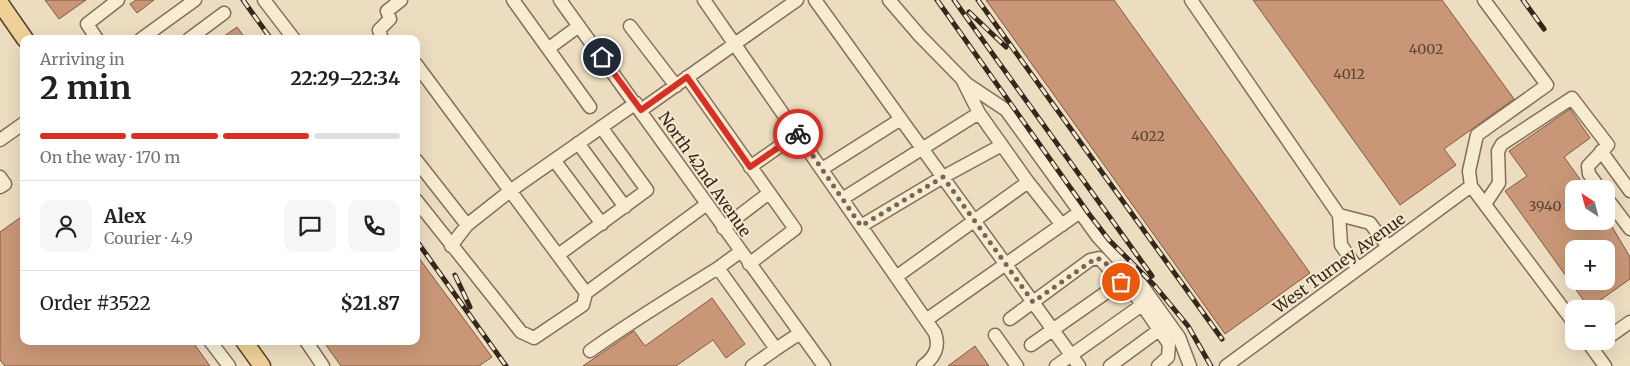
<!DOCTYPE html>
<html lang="en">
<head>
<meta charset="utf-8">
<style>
  body { margin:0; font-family:Merriweather,serif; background:#f6f6f6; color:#202124; height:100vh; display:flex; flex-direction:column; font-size:19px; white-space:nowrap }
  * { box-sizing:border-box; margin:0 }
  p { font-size:16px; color:#757577 }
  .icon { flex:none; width:28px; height:28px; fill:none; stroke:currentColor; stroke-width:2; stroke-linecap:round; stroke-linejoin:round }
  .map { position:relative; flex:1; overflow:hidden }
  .details { position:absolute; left:20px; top:35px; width:400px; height:310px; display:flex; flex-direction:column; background:#fff; border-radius:10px; box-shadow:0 5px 20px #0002 }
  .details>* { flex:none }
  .needle { width:32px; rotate:324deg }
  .buttons { position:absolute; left:1565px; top:180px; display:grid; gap:10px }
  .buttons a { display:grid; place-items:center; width:50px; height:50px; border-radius:10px; background:#fff; box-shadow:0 5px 20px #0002; font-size:25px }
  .pin { position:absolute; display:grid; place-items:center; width:42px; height:42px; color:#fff; margin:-21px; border:2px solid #fff; border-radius:50%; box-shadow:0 1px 5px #0007 }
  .courier { position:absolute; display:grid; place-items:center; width:50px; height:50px; margin:-25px; border:4px solid #d93025; border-radius:50%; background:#fff; color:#222; box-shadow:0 1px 6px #0007 }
  .summary em { font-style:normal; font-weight:700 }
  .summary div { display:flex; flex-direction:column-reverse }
  .summary { display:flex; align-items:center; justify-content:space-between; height:85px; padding:0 20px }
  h1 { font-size:32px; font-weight:700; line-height:38px }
  .bar { display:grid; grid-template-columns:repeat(4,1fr); gap:8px 5px; align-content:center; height:60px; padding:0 20px }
  .bar i { height:6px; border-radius:4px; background:#e0e0e0 }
  .bar .active { background:#d93025 }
  .bar p { grid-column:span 4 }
  .line { display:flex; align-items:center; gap:12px; padding:0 20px; border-top:1px solid #e0e0e0 }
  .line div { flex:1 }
  .round { display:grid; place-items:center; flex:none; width:52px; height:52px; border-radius:10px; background:#f6f6f6 }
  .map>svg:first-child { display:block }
  .building { fill:#c99777; stroke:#82583f; fill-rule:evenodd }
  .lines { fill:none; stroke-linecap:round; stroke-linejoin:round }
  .minor-casing { stroke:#846f58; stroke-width:15 }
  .major-casing { stroke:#523d2d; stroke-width:19 }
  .minor { stroke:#f7ebd2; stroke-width:12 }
  .major { stroke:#efd198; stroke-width:16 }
  .rail-casing { stroke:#34271c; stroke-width:5 }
  .rail { stroke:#f4e8cf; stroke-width:3; stroke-dasharray:9; stroke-linecap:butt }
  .done { stroke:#746755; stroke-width:5; stroke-dasharray:0 9 }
  .route { stroke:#d93025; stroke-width:6 }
  .labels { text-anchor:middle; stroke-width:4; stroke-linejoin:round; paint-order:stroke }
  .number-label { font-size:14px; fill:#594333 }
  .street-label { font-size:16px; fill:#34271c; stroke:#f4e8cf }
</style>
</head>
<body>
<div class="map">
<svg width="1630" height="366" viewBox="0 0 1630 366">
  <rect width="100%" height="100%" fill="#ecddc0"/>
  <path class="building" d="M45 0H86L59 19Z
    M136 0H154L137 13 130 4Z
    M986 0H1114L1310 273 1225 334Z
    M1253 0H1442L1514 99 1444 149 1456 165 1400 205Z
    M237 27 246 39H220Z
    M1570 109 1590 138 1564 157 1587 189H1574V221H1604L1608 227 1611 225 1630 257V279L1589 308 1505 191 1527 176 1509 151ZM1574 249H1606V281H1574Z
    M24 215V341H192L210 366H5L0 360V232Z
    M416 254 492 357 479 366H341L323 341H416Z
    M712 298 745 344 726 358 713 340 676 366H583L634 331 645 346Z
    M975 346 989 366H948Z"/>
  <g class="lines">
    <defs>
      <path id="minor" d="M264 0 294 39
        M513 0 590 107
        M560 0 824 366
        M704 0 935 333C940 347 935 357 923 366
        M815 0 1079 366
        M889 0 920 36 967 84 1006 110 1098 237 1141 284 1179 337 1190 366
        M1191 0 1339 215 1341 245 1358 269
        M1484 0 1547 85 1477 135 1469 171 1471 186 1574 323
        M630 26 676 86
        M97 39 87 24 118 0
        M141 39 195 0
        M189 39 224 13
        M382 39 379 30 390 19 387 11 401 0
        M549 48 579 26
        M416 64 586 293 583 305 534 338 521 332 416 200
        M687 77 795 229 749 264
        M963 81 979 113
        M641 110 797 0
        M0 140 24 123
        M578 143 625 207
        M1601 151 1630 191
        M416 160 467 225 510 191 636 103
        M554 160 602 224
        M750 167 797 134
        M822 169 901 119
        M0 177 5 184 0 187
        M1028 182 1062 225
        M1606 197 1630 229
        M842 199 979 113 1028 182 896 277
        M1485 204 1499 183 1498 151 1502 144 1572 98 1608 145 1588 166 1589 174 1600 189
        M1339 215 1370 223 1388 247
        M861 226 943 177 1002 145
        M723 228 769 193
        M451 246 467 225
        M740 252 718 268 776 349 800 333
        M558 255 647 190 601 127
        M586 293 707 204
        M1010 319 1090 260 1099 258 1121 282 1129 286 1169 344 1168 357 1158 366
        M926 320 1080 212
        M995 335 1017 366
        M1606 339 1630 322
        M210 341 229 366
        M306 341 323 366
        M1587 341 1605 366
        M1031 345 1121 282
        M590 351C632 321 675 295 718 268
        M752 366 776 349
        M1056 366 1142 305
        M1110 366 1159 330
        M1226 366 1471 186"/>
      <path id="major" d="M0 3 25 39
        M244 341 262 366"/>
    </defs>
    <use href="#minor" class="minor-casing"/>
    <use href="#major" class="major-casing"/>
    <use href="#minor" class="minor"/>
    <use href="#major" class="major"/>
    <defs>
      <path id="rail" d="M243 0 271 39
        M937 0 1089 214 1109 240 1155 286 1188 326 1211 366
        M954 0 1152 276
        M978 0 1222 339
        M1523 0 1544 29
        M969 12 1006 47
        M416 240 506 366
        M455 275 470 307"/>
    </defs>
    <use href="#rail" class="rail-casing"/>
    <use href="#rail" class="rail"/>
  </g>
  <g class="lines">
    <path class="done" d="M798 134 861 226 943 177 1033 302 1096 258 1104 261 1121 282"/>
    <path class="route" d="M602 57 641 110 687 77 750 167 798 134"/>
  </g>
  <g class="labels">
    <g class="number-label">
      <text x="1426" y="54">4002</text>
      <text x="1349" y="79">4012</text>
      <text x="1148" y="141">4022</text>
      <text x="1545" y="211">3940</text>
    </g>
    <g class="street-label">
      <text transform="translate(705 174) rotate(55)" y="6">North 42nd Avenue</text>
      <text transform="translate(1339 263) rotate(-36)" y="6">West Turney Avenue</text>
    </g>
  </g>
</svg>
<div class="buttons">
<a><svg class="needle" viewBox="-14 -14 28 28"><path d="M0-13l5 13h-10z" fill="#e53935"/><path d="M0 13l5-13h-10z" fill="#757577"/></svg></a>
<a>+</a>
<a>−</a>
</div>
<div class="pin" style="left:1121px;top:282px;background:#ea580c"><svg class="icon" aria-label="bag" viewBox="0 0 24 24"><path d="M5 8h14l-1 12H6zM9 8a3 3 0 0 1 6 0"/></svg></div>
<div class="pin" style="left:602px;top:57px;background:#1f2937"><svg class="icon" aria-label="home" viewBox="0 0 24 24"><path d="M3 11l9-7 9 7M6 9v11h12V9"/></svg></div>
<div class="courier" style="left:798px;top:134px"><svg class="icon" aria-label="bike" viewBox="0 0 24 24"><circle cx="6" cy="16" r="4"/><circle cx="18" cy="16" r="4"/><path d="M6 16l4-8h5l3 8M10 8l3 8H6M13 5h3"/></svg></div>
<section class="details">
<div class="summary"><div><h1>2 min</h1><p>Arriving in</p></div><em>22:29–22:34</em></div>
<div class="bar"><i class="active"></i><i class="active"></i><i class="active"></i><i></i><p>On the way · 170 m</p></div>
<div class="line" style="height:90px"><a class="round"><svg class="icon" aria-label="person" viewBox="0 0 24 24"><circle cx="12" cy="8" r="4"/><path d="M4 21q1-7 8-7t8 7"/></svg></a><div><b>Alex</b><p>Courier · 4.9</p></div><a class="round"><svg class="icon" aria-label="chat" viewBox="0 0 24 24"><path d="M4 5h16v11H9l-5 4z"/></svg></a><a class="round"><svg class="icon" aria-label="phone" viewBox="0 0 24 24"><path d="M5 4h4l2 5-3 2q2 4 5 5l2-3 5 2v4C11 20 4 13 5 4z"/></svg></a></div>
<div class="line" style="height:65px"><div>Order #3522</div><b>$21.87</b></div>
</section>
</div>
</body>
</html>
